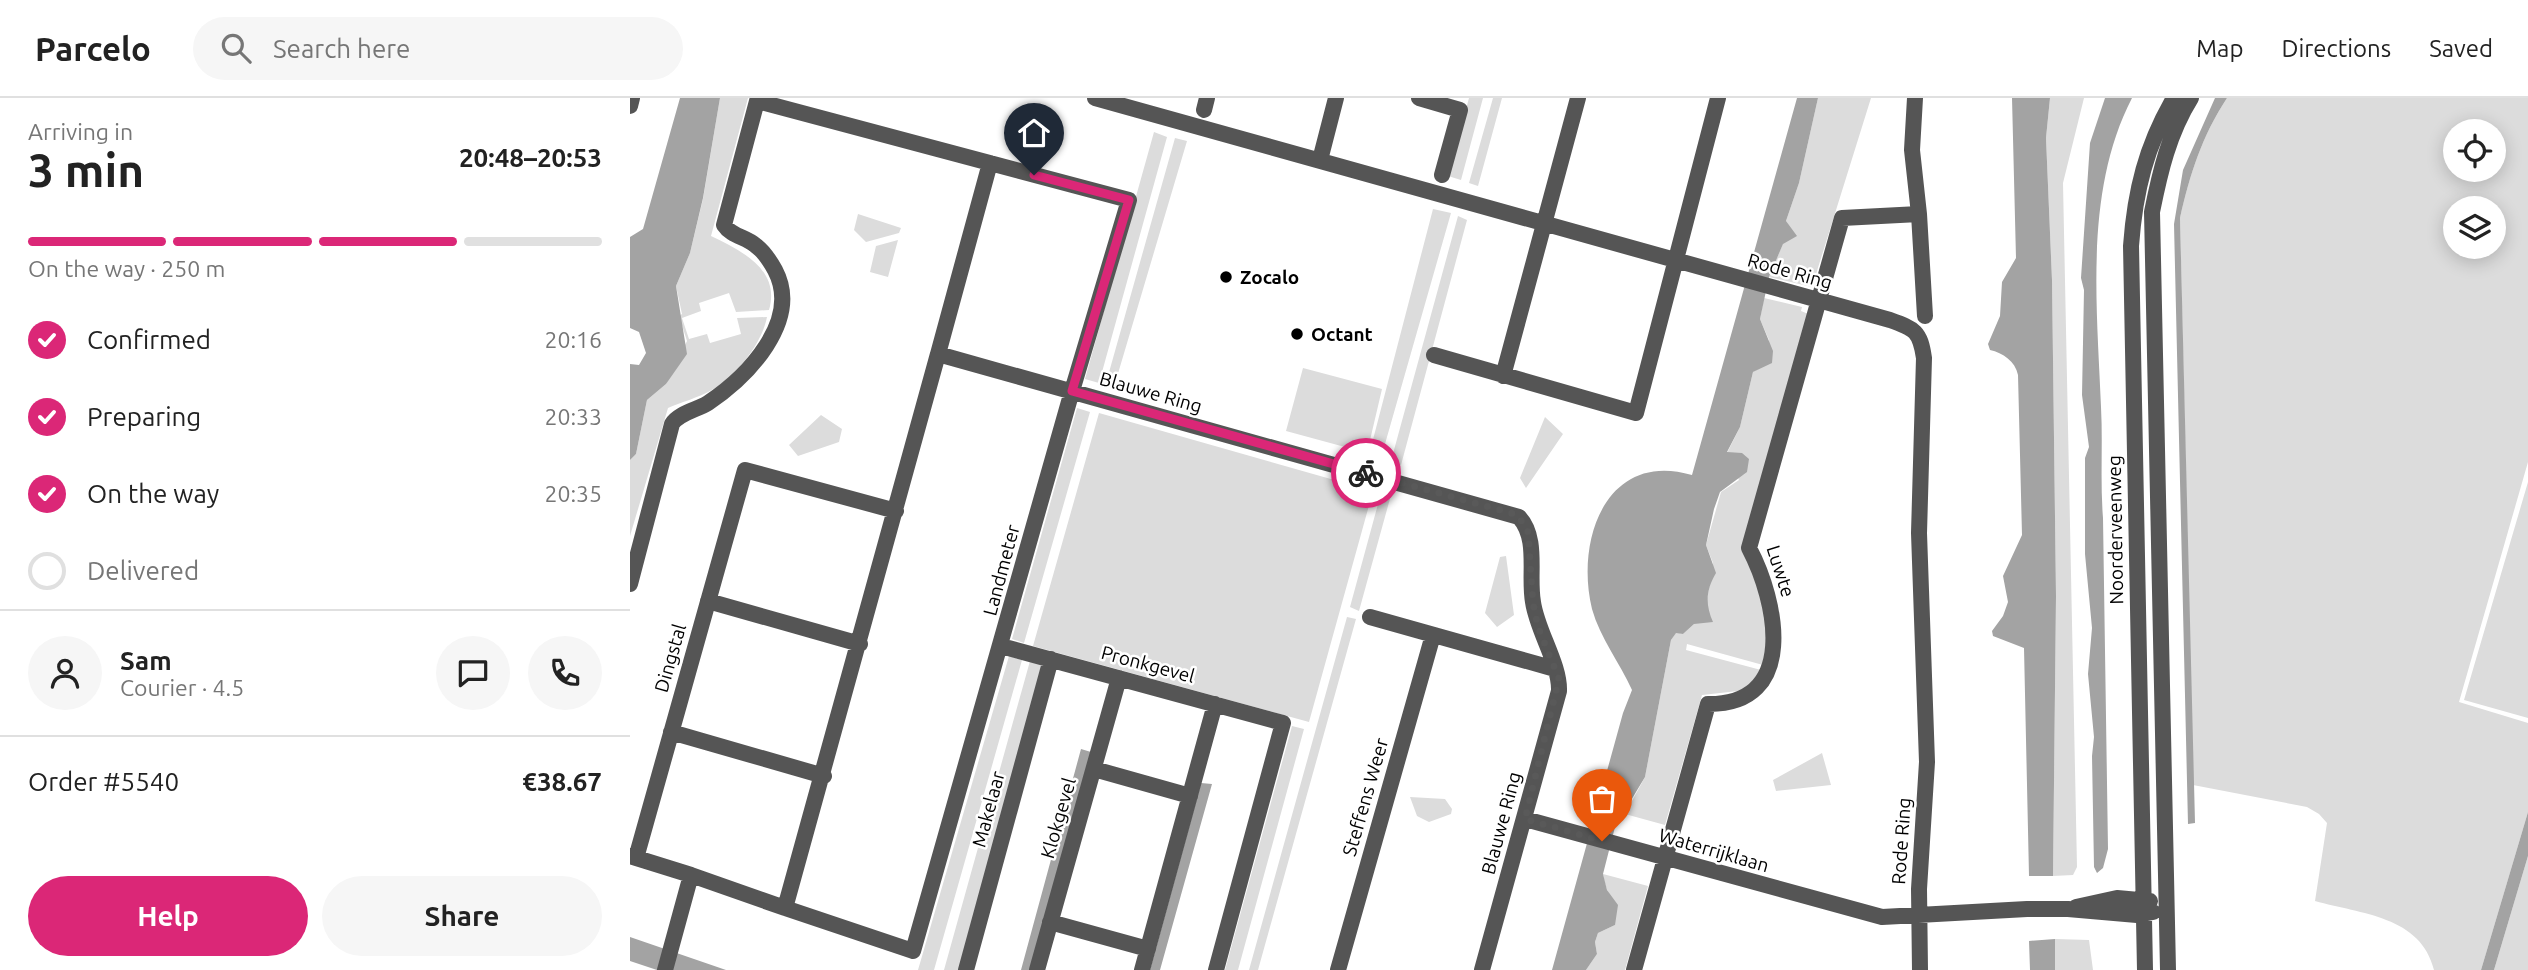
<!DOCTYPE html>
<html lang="en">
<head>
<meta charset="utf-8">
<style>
  body { margin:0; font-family:Ubuntu,sans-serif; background:#f6f6f6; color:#222; height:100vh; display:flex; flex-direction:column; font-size:26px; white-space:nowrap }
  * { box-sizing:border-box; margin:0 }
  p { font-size:23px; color:#767676 }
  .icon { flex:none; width:38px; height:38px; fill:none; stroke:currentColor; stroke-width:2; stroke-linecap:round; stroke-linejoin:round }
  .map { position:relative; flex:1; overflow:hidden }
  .drawer { display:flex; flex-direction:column; background:#fff; width:630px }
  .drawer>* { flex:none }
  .buttons { position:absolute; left:1813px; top:21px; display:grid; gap:14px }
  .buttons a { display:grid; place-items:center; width:63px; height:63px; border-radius:50%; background:#fff; box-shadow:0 4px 18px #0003; font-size:35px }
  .pin { position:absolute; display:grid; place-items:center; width:60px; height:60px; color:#fff; margin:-72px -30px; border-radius:50% 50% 50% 0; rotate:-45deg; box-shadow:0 0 7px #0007 }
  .pin .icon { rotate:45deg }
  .courier { position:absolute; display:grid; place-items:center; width:70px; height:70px; margin:-35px; border:5px solid #db2777; border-radius:50%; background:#fff; color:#222; box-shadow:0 2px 9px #0007 }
  .headline em { font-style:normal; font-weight:700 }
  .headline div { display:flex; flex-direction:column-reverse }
  .headline { display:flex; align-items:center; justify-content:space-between; height:119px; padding:0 28px }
  h1 { font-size:46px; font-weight:700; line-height:52px }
  .bar { display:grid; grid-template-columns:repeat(4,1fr); gap:10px 7px; align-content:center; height:84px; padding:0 28px }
  .bar i { height:9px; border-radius:5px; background:#e0e0e0 }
  .bar .on { background:#db2777 }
  .bar p { grid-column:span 4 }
  .line { display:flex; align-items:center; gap:18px; padding:0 28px; border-top:2px solid #e0e0e0 }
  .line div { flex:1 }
  .round { display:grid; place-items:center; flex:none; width:74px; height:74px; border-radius:37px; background:#f6f6f6 }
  ol { padding:0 28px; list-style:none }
  li { display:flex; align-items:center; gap:21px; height:77px }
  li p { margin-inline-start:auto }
  li .icon { padding:7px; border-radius:50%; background:#db2777; color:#fff; stroke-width:4 }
  li:last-child { color:#767676 }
  li i { width:38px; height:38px; border:4px solid #e0e0e0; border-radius:50% }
  .cta { display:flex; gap:14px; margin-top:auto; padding:14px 28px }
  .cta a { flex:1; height:80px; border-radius:42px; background:#db2777; color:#fff; font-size:28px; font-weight:700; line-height:80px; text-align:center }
  .cta a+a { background:#f6f6f6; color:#222 }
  header { display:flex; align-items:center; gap:42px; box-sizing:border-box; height:98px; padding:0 35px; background:#fff; border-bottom:2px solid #e0e0e0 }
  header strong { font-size:33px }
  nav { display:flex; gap:38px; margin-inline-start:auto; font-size:24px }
  .search { width:490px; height:63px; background:#f6f6f6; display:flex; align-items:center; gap:18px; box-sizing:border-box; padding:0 24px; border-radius:38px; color:#767676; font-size:26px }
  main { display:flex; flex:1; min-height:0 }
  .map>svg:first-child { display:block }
  .green { fill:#dcdcdc; fill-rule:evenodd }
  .water { fill:#a3a3a3 }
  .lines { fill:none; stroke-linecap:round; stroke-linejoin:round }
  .minor { stroke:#555; stroke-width:16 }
  .done { stroke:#595959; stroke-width:7; stroke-dasharray:0 12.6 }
  .route { stroke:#db2777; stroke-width:9 }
  .poi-dot { fill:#000; stroke:#fff; stroke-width:2.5 }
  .labels { text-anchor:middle; stroke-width:5; stroke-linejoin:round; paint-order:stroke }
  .street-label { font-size:19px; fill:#000; stroke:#fff }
  .poi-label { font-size:19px; font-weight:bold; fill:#000; stroke:#fff; text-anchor:start }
</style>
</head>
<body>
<header>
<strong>Parcelo</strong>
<div class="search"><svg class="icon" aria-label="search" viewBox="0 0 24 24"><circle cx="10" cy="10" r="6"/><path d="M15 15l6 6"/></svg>Search here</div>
<nav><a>Map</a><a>Directions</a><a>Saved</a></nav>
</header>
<main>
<section class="drawer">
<div class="headline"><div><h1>3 min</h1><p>Arriving in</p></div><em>20:48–20:53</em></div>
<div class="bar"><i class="on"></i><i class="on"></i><i class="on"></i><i></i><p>On the way · 250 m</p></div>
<ol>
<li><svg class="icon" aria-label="check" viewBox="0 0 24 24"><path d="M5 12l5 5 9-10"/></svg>Confirmed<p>20:16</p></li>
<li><svg class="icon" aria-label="check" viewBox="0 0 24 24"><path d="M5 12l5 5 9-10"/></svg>Preparing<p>20:33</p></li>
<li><svg class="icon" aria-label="check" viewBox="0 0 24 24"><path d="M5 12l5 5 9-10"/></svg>On the way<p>20:35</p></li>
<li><i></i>Delivered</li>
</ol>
<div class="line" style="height:126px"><a class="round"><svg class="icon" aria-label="person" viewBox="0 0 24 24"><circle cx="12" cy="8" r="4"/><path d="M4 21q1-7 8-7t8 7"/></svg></a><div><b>Sam</b><p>Courier · 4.5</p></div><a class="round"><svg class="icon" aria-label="chat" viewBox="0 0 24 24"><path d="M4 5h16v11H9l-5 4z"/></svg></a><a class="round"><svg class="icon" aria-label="phone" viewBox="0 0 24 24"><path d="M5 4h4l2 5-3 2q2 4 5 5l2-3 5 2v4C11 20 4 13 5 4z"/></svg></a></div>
<div class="line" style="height:91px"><div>Order #5540</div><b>€38.67</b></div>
<div class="cta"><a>Help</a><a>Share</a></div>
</section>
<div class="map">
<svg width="1898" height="872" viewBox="0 0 1898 872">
  <rect width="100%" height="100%" fill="#fff"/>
  <path class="green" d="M90 0H118L81 138C110 152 151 171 139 212L106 214 99 195 69 205 71 213 52 220 59 241 77 236 80 245 111 236 107 220 137 219C132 246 105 280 80 293 67 300 52 304 38 310L0 438V362L6 356 17 302 36 286 57 243 49 218 52 216 46 188 60 155 73 101Z
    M839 0H853L831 82 818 78Z
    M863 0H872L848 88 839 85Z
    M1188 0H1241L1182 189 1139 179 1159 131 1156 123 1169 85Z
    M1420 0H1454L1433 85 1447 769 1443 777 1423 778 1426 498 1422 182 1416 40Z
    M1597 0H1898V364L1829 604 1898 625V714L1851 872H1804C1791 818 1731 816 1685 803L1697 725 1689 716 1677 709 1563 687 1550 120C1560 76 1572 38 1597 0ZM1825 33H1864V72H1825ZM1825 110H1864V149H1825Z
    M524 34 537 39 469 285 455 281Z
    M545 40 557 43 484 289 476 285Z
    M803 111 821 115 751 360 739 357Z
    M228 116 271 130 269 135 236 144 224 132Z
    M828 118 837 122 771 367 761 363Z
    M268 142 258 179 240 174 246 148Z
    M1134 200 1172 209 1171 213 1181 217 1112 453 1130 482 1138 545 1133 567 1057 546 1056 552 1131 572 1117 592 1072 597 1035 727 995 716 1015 679 1041 542 1046 534 1053 536 1078 513 1077 501 1083 465 1076 447 1091 394 1109 382 1097 355 1110 329 1123 274 1133 268 1139 242 1130 221Z
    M673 270 752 291 737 355 656 333Z
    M447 310 460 314 394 545 382 541Z
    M469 315 743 393 679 624 403 548Z
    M191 317 212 331 209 344 168 358 159 347Z
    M915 319 933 336 896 390 890 380Z
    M1898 384V620L1834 602Z
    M751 395 761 397 729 513 720 509Z
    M876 458 884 517 867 529 855 515 870 459Z
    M717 519 726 521 628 872H619Z
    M379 558 392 562 304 872H288Z
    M400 563 413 566 330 872H314Z
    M662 628 674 631 608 872H595Z
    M1192 655 1201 687 1146 693 1143 682Z
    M780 699 815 701 822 711 821 716 799 724 787 718Z
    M1898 758V872H1864Z
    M973 776 1018 788 995 872H956L967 856 965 844 968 835 985 827C985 802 976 796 973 776Z
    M1425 841 1459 842 1463 872H1425Z"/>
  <path class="water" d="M50 0H90L73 100 60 155 46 188 57 256 36 286 17 302 6 356 0 362V266L9 267 16 255 9 234 0 230V139L13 131Z
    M1167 0H1188L1169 85 1156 123 1167 138 1153 146 1139 179 1130 221 1143 253 1142 265 1123 274 1110 329 1097 354 1112 355 1119 361 1117 374 1090 394 1084 411 1076 447 1086 475C1076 492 1075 506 1083 524L1064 526 1053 536 1046 535 1041 542 1015 679 985 729 973 776 977 792 988 807 985 827 968 835 965 844 967 856 956 872H922L993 615 1002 592C990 565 970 540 962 511 945 441 977 352 1062 377Z
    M1382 0H1420L1416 40 1422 182 1426 498 1423 778H1399L1394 550 1363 538 1362 533 1373 518 1378 504 1373 478 1392 437 1388 277C1385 263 1373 255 1360 252L1358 246 1370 218 1372 184 1386 160Z
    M1475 0H1502C1454 93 1467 207 1471 309 1473 346 1470 383 1473 420L1478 751 1473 770 1467 775 1464 769 1462 658 1464 639 1458 576 1462 530 1455 456V360L1459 349 1452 297 1454 192 1451 180 1460 45Z
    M1585 0H1597C1572 38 1560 76 1550 120L1565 725 1558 726 1544 126 1553 72Z
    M451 651 461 654 402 872H391Z
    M571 685 582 686 530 872H520Z
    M1898 714V758L1864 872H1851Z
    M0 839 96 872H27L0 863Z
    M1425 841V872H1400L1399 843Z"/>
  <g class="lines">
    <path class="minor" d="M465 0 1260 222C1285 231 1290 233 1294 260L1289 435 1297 664 1289 791 1290 872
      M789 0 830 12 812 77
      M0 8 2 0
      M574 12 577 0
      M690 62 706 0
      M1289 116 1295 218
      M308 256 360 65
      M804 257 1006 315 1088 0
      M873 278 948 0
      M0 486 42 326C49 315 67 312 78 305 117 279 172 223 145 172 140 163 134 153 125 147 116 139 101 138 94 127L127 3 499 102 442 293 283 853 155 810
      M78 503 230 546
      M740 519 925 571
      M371 548 653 625 586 872
      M41 634 194 678
      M464 671 560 698
      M895 721 1252 819 1397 811H1438L1507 817 1523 814
      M0 758 61 777
      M6 760 115 372 266 413
      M1446 809 1487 800 1520 803
      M420 824 518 851
      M35 872 61 777 155 810 308 256 889 419C909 441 898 477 903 504 907 533 930 566 929 593L852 872
      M336 872 421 561
      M407 872 489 580
      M512 872 585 606
      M708 872 803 537
      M1004 872 1078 606C1169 607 1147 503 1119 450L1212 120 1289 116 1282 52 1285 0
      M1515 872 1501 148C1505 93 1516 48 1544 0
      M1538 872 1522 114C1530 74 1539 35 1561 0"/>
  </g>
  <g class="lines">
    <path class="done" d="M736 375 881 415 889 419 898 434 903 505 908 529 929 581 895 721 972 743"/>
    <path class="route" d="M404 77 499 102 442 293 736 375"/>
  </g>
  <g class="poi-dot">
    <circle cx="596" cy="179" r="7"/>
    <circle cx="667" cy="236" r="7"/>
  </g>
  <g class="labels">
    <g class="street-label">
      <text transform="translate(1160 173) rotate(16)" y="7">Rode Ring</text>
      <text transform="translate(521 294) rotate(16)" y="7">Blauwe Ring</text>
      <text transform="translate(1485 432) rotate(-91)" y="7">Noorderveenweg</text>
      <text transform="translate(371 472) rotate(-75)" y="7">Landmeter</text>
      <text transform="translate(1151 473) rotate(72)" y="7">Luwte</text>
      <text transform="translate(40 560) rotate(-74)" y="7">Dingstal</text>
      <text transform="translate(518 566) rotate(15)" y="7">Pronkgevel</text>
      <text transform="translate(735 699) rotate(-74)" y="7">Steffens Weer</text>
      <text transform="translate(358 711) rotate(-75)" y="7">Makelaar</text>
      <text transform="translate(428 720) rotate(-74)" y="7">Klokgevel</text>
      <text transform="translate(871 725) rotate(-75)" y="7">Blauwe Ring</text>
      <text transform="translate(1271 743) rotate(-86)" y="7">Rode Ring</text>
      <text transform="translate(1084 752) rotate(16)" y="7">Waterrijklaan</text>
    </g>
    <g class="poi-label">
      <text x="610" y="186">Zocalo</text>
      <text x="681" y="243">Octant</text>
    </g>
  </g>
</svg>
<div class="buttons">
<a><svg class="icon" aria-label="locate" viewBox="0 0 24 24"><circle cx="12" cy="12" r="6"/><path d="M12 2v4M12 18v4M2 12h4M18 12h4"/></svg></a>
<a><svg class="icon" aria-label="layers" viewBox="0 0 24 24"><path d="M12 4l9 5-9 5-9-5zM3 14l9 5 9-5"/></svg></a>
</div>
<div class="pin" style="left:972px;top:743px;background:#ea580c"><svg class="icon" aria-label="bag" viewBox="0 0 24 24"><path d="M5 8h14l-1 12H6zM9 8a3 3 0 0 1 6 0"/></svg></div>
<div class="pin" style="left:404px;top:77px;background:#1f2937"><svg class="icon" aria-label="home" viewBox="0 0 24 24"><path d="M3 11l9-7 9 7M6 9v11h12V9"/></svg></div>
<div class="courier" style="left:736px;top:375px"><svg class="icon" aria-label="bike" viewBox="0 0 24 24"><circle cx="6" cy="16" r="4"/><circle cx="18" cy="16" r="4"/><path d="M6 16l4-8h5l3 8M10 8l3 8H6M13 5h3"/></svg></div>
</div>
</main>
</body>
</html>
